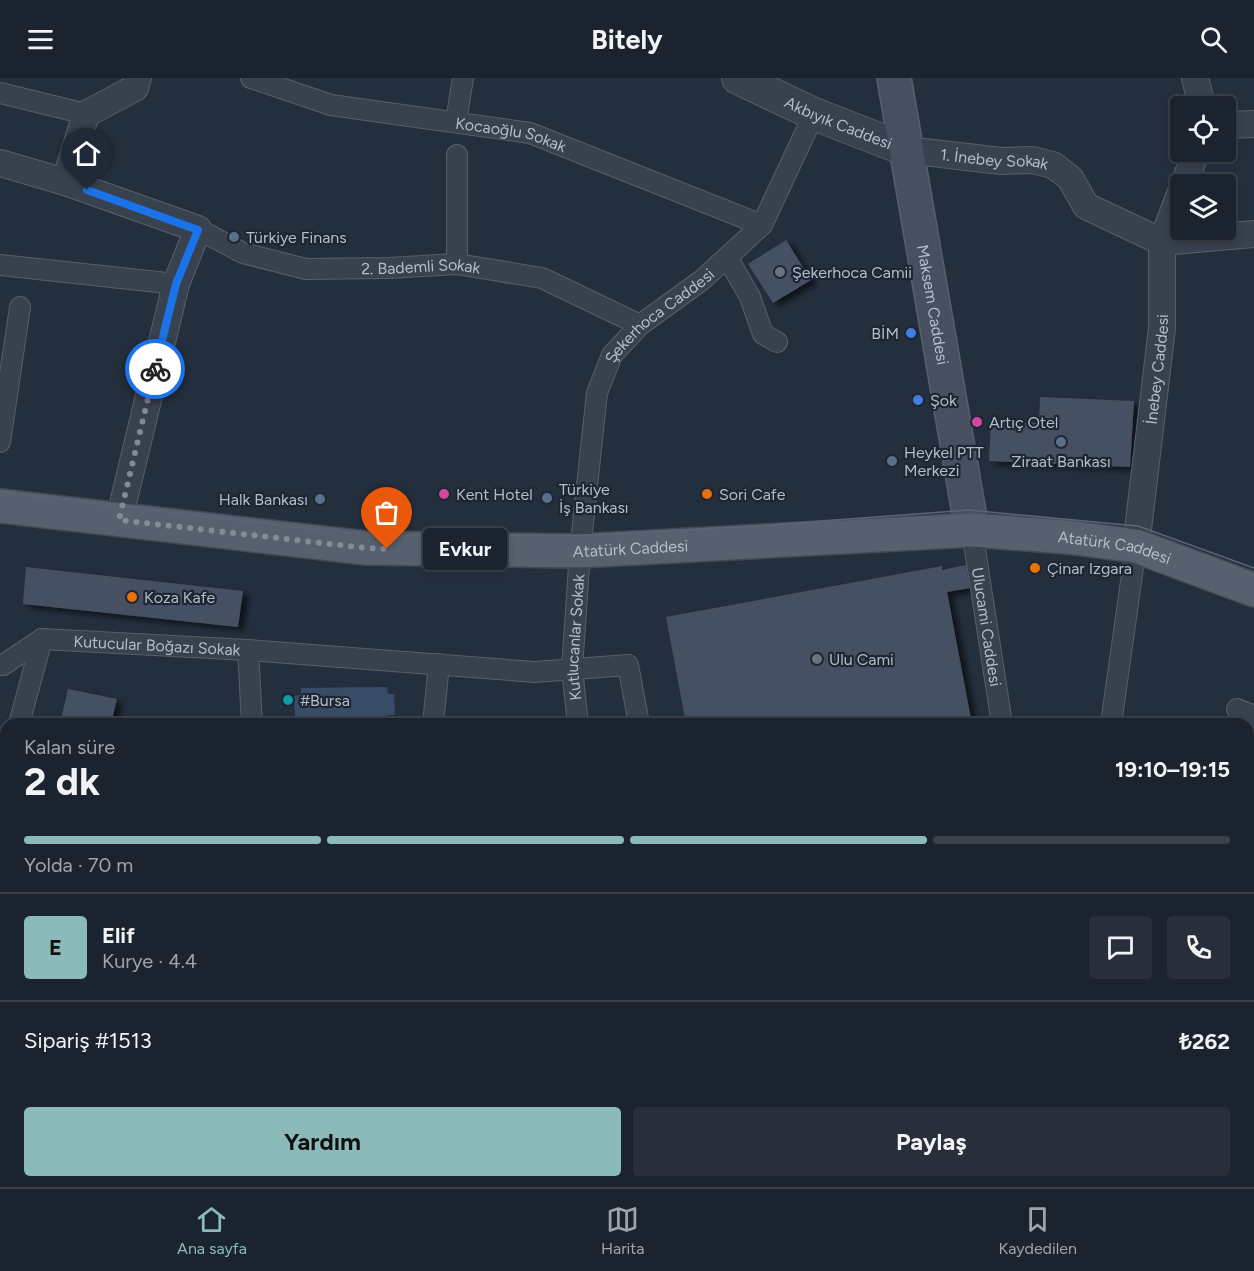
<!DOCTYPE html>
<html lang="tr">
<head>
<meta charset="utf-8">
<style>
  body { margin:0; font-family:Figtree,sans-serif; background:#282f3a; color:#f1f3f6; height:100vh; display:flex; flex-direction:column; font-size:22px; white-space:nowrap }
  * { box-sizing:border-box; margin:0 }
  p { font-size:20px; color:#a0a4aa }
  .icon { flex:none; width:33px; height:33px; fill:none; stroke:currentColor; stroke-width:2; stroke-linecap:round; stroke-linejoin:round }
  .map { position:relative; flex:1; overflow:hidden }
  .sheet { position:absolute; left:0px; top:640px; width:1254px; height:470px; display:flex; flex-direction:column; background:#1b232e; border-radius:18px 18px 0 0; box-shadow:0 3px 9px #0003,0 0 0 2px #39404a }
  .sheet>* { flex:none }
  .buttons { position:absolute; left:1170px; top:18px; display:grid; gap:12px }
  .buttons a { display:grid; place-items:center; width:66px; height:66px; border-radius:6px; background:#1b232e; box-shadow:0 3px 9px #0003,0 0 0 2px #39404a; font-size:30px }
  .pin { position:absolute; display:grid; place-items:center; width:51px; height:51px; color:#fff; margin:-62px -26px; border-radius:50% 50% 50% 0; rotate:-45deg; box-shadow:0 0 6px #0007 }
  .pin .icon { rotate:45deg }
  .courier { position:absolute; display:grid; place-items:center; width:60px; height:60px; margin:-30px; border:4px solid #1a73e8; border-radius:50%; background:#fff; color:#222; box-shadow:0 2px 8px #0007 }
  .bubble { position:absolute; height:42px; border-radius:6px; background:#1b232e; box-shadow:0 3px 9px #0003,0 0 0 2px #39404a; font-size:20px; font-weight:700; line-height:42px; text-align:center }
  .head em { font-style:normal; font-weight:700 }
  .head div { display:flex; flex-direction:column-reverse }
  .head { display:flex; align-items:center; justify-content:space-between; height:102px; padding:0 24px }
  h1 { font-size:39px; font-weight:700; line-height:45px }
  .bar { display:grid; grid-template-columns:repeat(4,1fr); gap:9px 6px; align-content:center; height:72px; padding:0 24px }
  .bar i { height:8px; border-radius:4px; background:#39404a }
  .bar .current { background:#8bbbb9 }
  .bar p { grid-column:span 4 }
  .line { display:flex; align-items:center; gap:15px; padding:0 24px; border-top:2px solid #39404a }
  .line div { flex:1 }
  .round { display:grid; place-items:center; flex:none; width:63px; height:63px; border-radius:6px; background:#282f3a }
  .button { display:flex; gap:12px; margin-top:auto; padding:12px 24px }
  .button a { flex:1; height:69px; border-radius:6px; background:#8bbbb9; color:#111; font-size:24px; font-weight:700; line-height:69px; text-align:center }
  .button a+a { background:#282f3a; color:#f1f3f6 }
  header { display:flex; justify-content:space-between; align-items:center; height:78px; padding:0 24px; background:#1b232e; font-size:27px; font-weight:700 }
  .dock { display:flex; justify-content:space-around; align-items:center; height:84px; border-top:2px solid #39404a; background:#1b232e; font-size:16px; color:#a0a4aa }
  .dock a { display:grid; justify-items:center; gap:3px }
  .dock .current { color:#8bbbb9 }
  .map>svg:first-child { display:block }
  .water { fill:#394c67 }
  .building { fill:#455162; filter:url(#shadow) }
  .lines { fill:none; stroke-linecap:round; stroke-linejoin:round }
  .pedestrian-tunnel { stroke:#3a4453; stroke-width:20; stroke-dasharray:20 10; stroke-linecap:butt }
  .pedestrian-casing { stroke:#565f6c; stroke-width:22 }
  .minor-casing { stroke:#565f6c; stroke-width:28 }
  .tertiary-casing { stroke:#565f6c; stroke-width:34 }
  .secondary-casing { stroke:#565f6c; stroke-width:36 }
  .primary-casing { stroke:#414a57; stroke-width:36 }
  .pedestrian { stroke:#38414e; stroke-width:20 }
  .minor { stroke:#38414e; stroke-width:26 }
  .tertiary { stroke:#38414e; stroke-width:32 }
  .secondary { stroke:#465061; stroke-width:33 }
  .primary { stroke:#56606e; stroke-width:33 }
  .tram { stroke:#5a6575; stroke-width:1.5 }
  .done { stroke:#828b98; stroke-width:6; stroke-dasharray:0 10.8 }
  .route { stroke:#1a73e8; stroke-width:8 }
  .service-dot { fill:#5c6f8a; stroke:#1d2633; stroke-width:2 }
  .worship-dot { fill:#6b7280; stroke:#1d2633; stroke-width:2 }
  .shop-dot { fill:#3f7fe0; stroke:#1d2633; stroke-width:2 }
  .hotel-dot { fill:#d1479c; stroke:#1d2633; stroke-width:2 }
  .food-dot { fill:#e8710a; stroke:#1d2633; stroke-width:2 }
  .culture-dot { fill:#0f9aa8; stroke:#1d2633; stroke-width:2 }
  .labels { text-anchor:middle; stroke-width:4.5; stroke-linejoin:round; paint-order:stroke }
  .street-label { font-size:16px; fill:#b4bcc9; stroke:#1d2633 }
  .poi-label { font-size:16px; fill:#b4bcc9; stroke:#1d2633; text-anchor:start }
</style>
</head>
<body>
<header><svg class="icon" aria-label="menu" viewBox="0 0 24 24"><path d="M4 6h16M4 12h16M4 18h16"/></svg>Bitely<svg class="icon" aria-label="search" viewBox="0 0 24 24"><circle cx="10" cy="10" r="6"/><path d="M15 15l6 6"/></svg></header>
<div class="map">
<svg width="1254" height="1109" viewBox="0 0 1254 1109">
  <defs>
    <filter id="shadow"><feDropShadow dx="6" dy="4" stdDeviation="3" flood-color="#0009"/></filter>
  </defs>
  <rect width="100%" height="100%" fill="#242f3e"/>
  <path class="water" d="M387 609 388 616H394L395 637H387V646H301V640H295L294 618 301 617V610Z"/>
  <path class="building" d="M786 162 811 202 773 225 748 186Z
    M1040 319 1134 323 1130 389 989 383 991 343 1039 345Z
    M966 487 970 510 947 514 972 646H686L666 539 942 488V492Z
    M26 489 243 513 238 549 23 526Z
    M68 611 117 621 111 646H60Z
    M6 862V1002H0V875Z
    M1254 891V1019L1248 1022V895Z
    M1254 1036V1109H1232L1230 1104H1248V1038Z
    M0 1077 6 1078V1104H169L192 1109H0Z
    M606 1104H963V1109H606Z
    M1041 1104H1187V1105L1170 1109H1042Z"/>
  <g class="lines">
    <path class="pedestrian-tunnel" d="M1248 724 1254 727
      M1248 961 1254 957
      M1248 992 1254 1003
      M586 1104V1109
      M633 1109H752
      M955 1109V1104"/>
    <defs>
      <g id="pedestrian">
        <path id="s1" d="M251 0 331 27 530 55 762 147"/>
        <path d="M0 15 86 36"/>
        <path d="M456 43 463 0"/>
        <path d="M457 77V186"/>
        <path id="s2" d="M198 151 243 175 306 191 388 190 457 186 542 200 640 247"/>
        <path d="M727 179 750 219 763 256 777 264"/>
        <path d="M0 187 176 206"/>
        <path d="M0 364 20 229"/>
        <path id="s3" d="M972 452 1002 646"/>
        <path d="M248 572 535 594 628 587 639 646"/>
        <path id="s4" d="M0 587H3L42 561 248 572 252 646"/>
        <path d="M1237 631 1254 638"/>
        <path d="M19 646 42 561"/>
        <path d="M433 646 439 586"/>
        <path id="s5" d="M578 646 572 591 580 473 597 315 612 277 640 247 702 202 762 147 814 36"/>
        <path d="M1111 646 1136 468"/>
        <path d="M0 719 6 697"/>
        <path d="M1248 811 1254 805"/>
        <path d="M1248 867 1254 863"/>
        <path d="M0 1043H6"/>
        <path d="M303 1104V1109"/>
        <path d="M1018 1109V1104"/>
      </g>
      <g id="minor">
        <path d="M1195 0 1202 28"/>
        <path d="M1226 47 1254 46"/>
        <path id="s6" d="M907 72 1001 83 1032 82 1053 87 1070 100 1086 128 1162 164"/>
        <path d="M0 85 65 104 198 151 176 206 119 442"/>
        <path d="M65 104 86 36 135 10 138 0"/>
        <path d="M1184 106 1196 74"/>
        <path d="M1162 164 1254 156"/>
        <path id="s7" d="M1136 468 1162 250V164L1180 116"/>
      </g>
      <g id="tertiary">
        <path id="s8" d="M738 0 814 36 907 72"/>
      </g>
      <g id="secondary">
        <path id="s9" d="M894 0 972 452"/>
      </g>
      <g id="primary">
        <path id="s10" d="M0 428 366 470 580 473 972 452 1067 459 1136 468 1254 512"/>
      </g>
    </defs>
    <use href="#pedestrian" class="pedestrian-casing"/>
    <use href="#minor" class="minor-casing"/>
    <use href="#tertiary" class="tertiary-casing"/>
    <use href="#secondary" class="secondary-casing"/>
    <use href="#primary" class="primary-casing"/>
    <use href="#pedestrian" class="pedestrian"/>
    <use href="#minor" class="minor"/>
    <use href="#tertiary" class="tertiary"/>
    <use href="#secondary" class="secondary"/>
    <use href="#primary" class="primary"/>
    <path class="tram" d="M0 414 372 458 582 457 757 448 969 432 1138 448 1254 490"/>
  </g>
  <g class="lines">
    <path class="done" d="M155 291 119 442 366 470 387 471"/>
    <path class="route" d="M87 112 198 152 176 206 155 291"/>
  </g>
  <g class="service-dot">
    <circle cx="234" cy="159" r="6"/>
    <circle cx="1061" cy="364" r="6"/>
    <circle cx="892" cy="383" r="6"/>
    <circle cx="547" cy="420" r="6"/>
    <circle cx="320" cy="421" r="6"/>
  </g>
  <g class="worship-dot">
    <circle cx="780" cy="194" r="6"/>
    <circle cx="817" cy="581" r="6"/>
  </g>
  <g class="shop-dot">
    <circle cx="911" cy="255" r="6"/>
    <circle cx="918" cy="322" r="6"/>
  </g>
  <g class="hotel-dot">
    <circle cx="977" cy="344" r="6"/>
    <circle cx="444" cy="416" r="6"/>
  </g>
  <g class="food-dot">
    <circle cx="707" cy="416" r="6"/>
    <circle cx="1035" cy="490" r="6"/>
    <circle cx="132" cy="519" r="6"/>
  </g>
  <circle class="culture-dot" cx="288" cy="622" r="6"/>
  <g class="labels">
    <g class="street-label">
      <text dy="6" stroke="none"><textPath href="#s8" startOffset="110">Akbıyık Caddesi</textPath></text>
      <text dy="6" stroke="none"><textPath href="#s1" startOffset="267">Kocaoğlu Sokak</textPath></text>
      <text dy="6" stroke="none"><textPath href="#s6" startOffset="88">1. İnebey Sokak</textPath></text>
      <text dy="6" stroke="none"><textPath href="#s2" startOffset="231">2. Bademli Sokak</textPath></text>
      <text dy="6" stroke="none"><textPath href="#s9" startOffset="230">Maksem Caddesi</textPath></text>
      <text dy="6" stroke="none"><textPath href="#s5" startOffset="435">Şekerhoca Caddesi</textPath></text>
      <text dy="6" stroke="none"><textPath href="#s7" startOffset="178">İnebey Caddesi</textPath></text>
      <text dy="6" stroke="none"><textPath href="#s10" startOffset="633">Atatürk Caddesi</textPath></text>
      <text dy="6" stroke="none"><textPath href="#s10" startOffset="1119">Atatürk Caddesi</textPath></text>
      <text dy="6" stroke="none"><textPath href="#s3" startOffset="98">Ulucami Caddesi</textPath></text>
      <text dy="6" stroke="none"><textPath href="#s5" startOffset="87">Kutlucanlar Sokak</textPath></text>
      <text dy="6" stroke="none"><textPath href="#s4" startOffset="165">Kutucular Boğazı Sokak</textPath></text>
    </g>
    <g class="poi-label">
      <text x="246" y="165">Türkiye Finans</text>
      <text x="792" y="200">Şekerhoca Camii</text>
      <text x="899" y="261" text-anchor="end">BİM</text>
      <text x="930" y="328">Şok</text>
      <text x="989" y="350">Artıç Otel</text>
      <text x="904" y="380">Heykel PTT<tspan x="904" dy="18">Merkezi</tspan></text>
      <text x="1061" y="389" text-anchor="middle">Ziraat Bankası</text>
      <text x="559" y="417">Türkiye<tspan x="559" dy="18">İş Bankası</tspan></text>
      <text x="456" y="422">Kent Hotel</text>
      <text x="719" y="422">Sori Cafe</text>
      <text x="308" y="427" text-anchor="end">Halk Bankası</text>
      <text x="1047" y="496">Çinar Izgara</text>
      <text x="144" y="525">Koza Kafe</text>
      <text x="829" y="587">Ulu Cami</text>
      <text x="300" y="628">#Bursa</text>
    </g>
  </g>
</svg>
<div class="buttons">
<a><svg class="icon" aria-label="locate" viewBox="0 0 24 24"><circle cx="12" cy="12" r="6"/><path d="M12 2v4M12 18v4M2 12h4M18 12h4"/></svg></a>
<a><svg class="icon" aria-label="layers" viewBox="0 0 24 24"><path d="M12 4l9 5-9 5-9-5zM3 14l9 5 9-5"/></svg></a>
</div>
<div class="pin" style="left:387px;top:471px;background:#ea580c"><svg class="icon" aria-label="bag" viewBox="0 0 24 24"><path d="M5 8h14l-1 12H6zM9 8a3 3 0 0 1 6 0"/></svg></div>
<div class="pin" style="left:87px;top:112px;background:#1f2937"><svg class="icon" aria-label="home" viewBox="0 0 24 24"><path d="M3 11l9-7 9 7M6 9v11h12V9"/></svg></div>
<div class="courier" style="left:155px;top:291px"><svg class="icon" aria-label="bike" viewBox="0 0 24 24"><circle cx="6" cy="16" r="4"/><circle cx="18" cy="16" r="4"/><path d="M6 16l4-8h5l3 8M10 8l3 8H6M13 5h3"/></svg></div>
<div class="bubble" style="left:423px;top:450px;width:84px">Evkur</div>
<section class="sheet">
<div class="head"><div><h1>2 dk</h1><p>Kalan süre</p></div><em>19:10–19:15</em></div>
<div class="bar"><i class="current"></i><i class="current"></i><i class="current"></i><i></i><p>Yolda · 70 m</p></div>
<div class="line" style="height:108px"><b class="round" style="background:#8bbbb9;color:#111">E</b><div><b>Elif</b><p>Kurye · 4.4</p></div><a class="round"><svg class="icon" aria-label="chat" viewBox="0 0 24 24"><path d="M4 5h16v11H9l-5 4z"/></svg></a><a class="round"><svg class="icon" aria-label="phone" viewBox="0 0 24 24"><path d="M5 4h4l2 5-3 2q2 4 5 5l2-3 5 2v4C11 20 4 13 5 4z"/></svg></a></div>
<div class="line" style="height:78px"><div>Sipariş #1513</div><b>₺262</b></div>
<div class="button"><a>Yardım</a><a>Paylaş</a></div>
</section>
</div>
<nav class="dock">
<a class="current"><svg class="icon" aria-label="home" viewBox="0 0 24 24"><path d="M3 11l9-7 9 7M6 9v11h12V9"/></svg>Ana sayfa</a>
<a><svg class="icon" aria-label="map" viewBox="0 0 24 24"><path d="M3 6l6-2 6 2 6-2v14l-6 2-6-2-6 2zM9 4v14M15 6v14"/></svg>Harita</a>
<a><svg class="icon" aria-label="saved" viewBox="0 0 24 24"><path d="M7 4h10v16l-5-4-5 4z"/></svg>Kaydedilen</a>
</nav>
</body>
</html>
